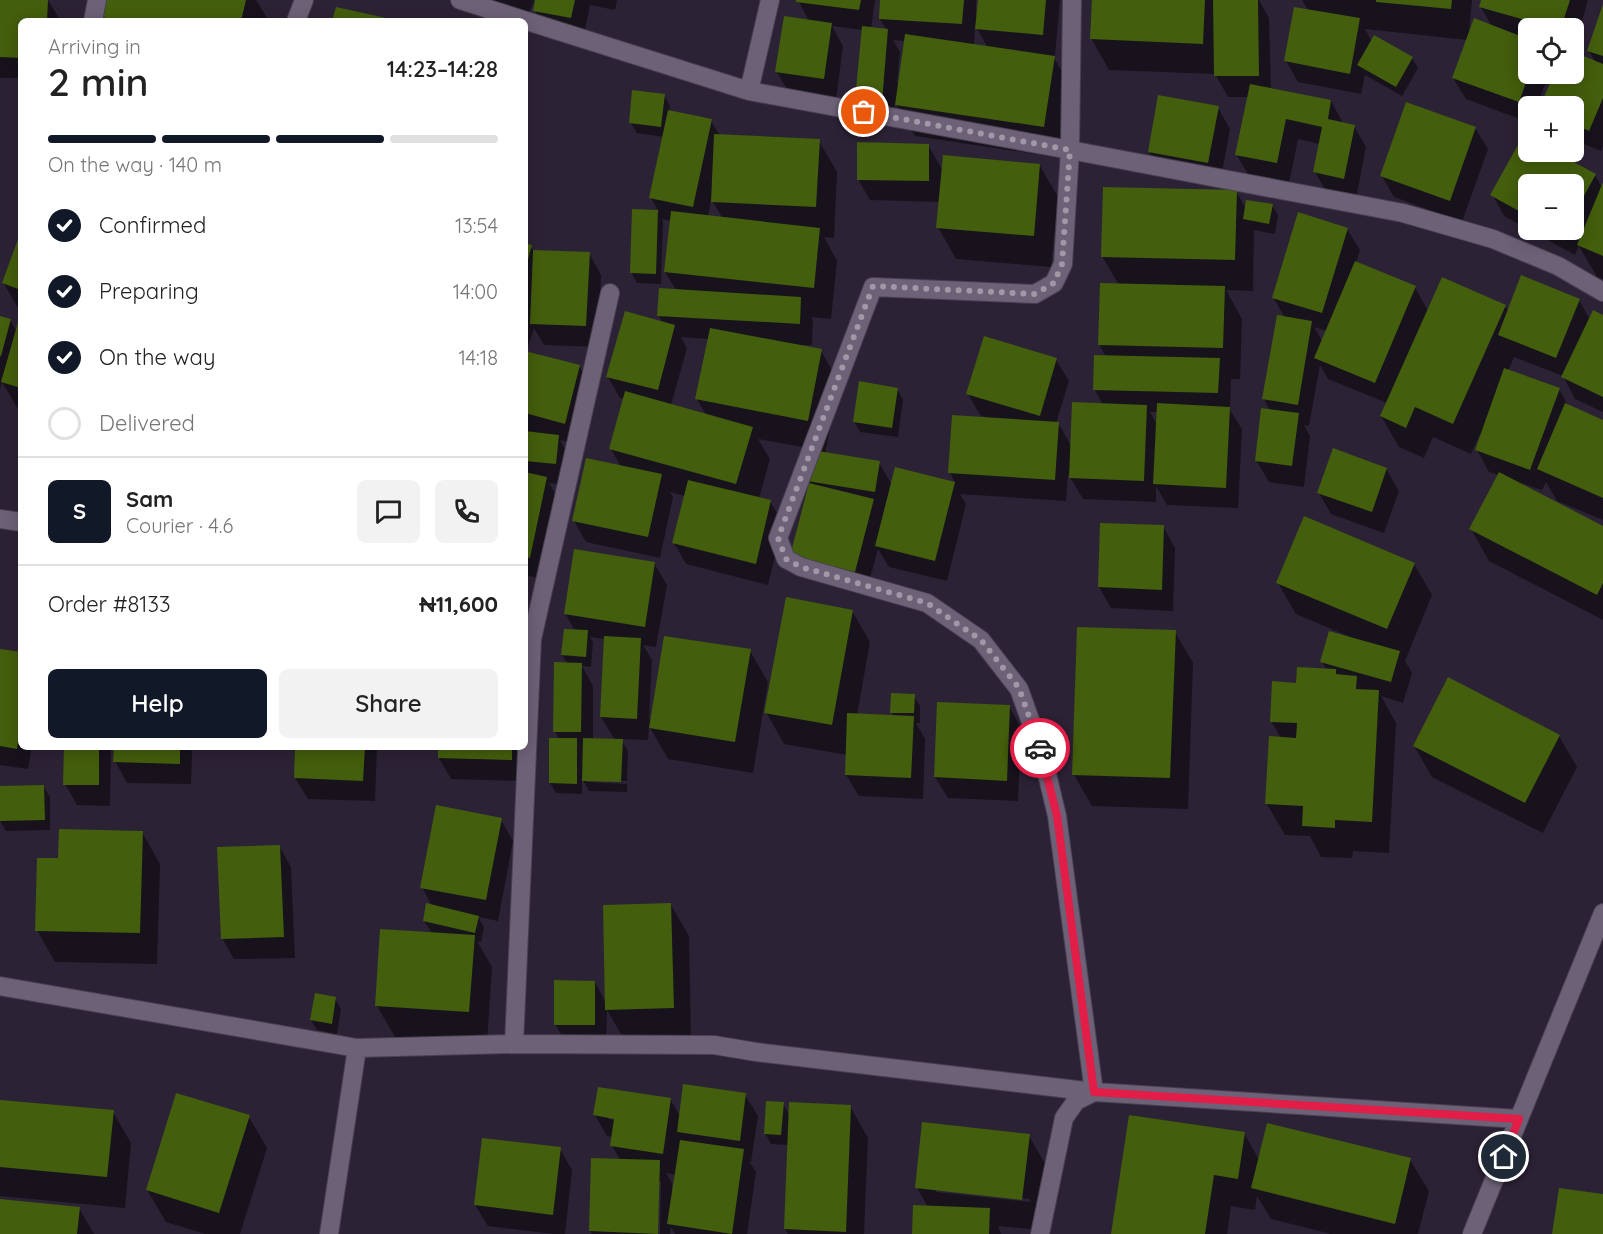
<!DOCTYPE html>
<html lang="en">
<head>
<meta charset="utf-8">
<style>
  body { margin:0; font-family:Quicksand,sans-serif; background:#f2f2f2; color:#222; height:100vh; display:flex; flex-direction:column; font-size:22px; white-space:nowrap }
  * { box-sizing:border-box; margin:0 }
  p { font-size:20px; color:#767676 }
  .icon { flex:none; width:33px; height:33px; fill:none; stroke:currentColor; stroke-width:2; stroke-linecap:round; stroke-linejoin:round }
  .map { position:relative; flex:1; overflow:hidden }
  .drawer { position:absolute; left:18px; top:18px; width:510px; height:732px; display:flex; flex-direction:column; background:#fff; border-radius:9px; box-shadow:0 3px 15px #0003 }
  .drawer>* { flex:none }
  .tools { position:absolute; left:1518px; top:18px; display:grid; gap:12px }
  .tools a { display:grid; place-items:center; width:66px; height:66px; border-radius:9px; background:#fff; box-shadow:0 3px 15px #0003; font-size:30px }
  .pin { position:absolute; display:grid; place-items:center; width:51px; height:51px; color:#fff; margin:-26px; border:3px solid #fff; border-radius:50%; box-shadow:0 2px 6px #0007 }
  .courier { position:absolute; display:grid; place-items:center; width:60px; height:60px; margin:-30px; border:4px solid #e11d48; border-radius:50%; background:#fff; color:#222; box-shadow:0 2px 8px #0007 }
  .summary em { font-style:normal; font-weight:600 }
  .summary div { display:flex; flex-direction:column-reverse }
  .summary { display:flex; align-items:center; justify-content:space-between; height:102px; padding:0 30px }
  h1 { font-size:39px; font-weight:600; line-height:45px }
  .bar { display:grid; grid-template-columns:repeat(4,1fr); gap:9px 6px; align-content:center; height:72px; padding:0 30px }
  .bar i { height:8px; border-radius:4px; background:#e0e0e0 }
  .bar .active { background:#111827 }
  .bar p { grid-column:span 4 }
  .line { display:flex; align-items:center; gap:15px; padding:0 30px; border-top:2px solid #e0e0e0 }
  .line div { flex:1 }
  .round { display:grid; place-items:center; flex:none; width:63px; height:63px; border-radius:9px; background:#f2f2f2 }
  ol { padding:0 30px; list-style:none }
  li { display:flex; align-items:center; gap:18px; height:66px }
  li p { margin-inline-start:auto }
  li .icon { padding:6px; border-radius:50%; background:#111827; color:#fff; stroke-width:4 }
  li:last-child { color:#767676 }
  li i { width:33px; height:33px; border:3px solid #e0e0e0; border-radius:50% }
  .cta { display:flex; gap:12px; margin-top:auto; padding:12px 30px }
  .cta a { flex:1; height:69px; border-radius:9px; background:#111827; color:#fff; font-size:24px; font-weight:600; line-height:69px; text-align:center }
  .cta a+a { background:#f2f2f2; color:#222 }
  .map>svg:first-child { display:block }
  .shadow { fill:#0007; fill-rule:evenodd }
  .building { fill:#435e0c }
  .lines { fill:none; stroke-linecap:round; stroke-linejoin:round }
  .street-casing { stroke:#484050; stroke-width:20 }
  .street { stroke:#6d6177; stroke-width:18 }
  .done { stroke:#9f98a6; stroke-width:6; stroke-dasharray:0 10.8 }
  .route { stroke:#e11d48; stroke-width:8 }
</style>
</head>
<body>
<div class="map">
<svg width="1603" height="1234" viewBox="0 0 1603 1234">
  <rect width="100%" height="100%" fill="#2c2235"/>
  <path class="shadow" d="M0 0H48L60 20V21H21V78H0Z
    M108 0H256L267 18 266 21H106L104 17Z
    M466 0H534L527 19Z
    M537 0H617L615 10 590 5 583 39 547 32 535 11Z
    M798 0H875L871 29 887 30 880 19 881 0H976V15H978L980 0H1060L1055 56H1053L1072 89 1062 158 915 136 895 103 893 123 868 121 856 100 863 30 832 26 843 46 836 100 789 93 777 72 809 21ZM975 25 988 48 974 46ZM893 40 906 41 900 83H897L900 52Z
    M1093 0H1259L1269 18 1271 89 1331 101 1343 123 1354 126 1366 147 1356 199 1327 193 1315 172 1320 144 1298 139 1289 184 1249 176 1236 154 1248 97H1228L1215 74 1109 70 1091 38Z
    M1302 0H1472L1469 32 1492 27 1481 7 1483 0H1588L1574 49V28H1528V74H1549L1537 106H1528V122L1466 99 1453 78 1467 40 1365 29 1372 42 1412 58 1418 68 1402 96 1365 75 1361 94 1298 82 1286 61 1308 10Z
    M1603 7V146L1601 151 1574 140V106H1542L1556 74H1574V53L1596 63 1589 51Z
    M664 95 670 106 669 112 711 121 720 136 819 141 837 172 834 238 824 237 837 261 831 319 811 317 813 320 812 345H801V347L821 351 839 382 825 454 879 463 892 485 896 468 956 484 950 473 987 418 980 415 968 394 1056 360 1069 381 1056 423H1058L1072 447 1103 405 1095 390 1106 357 1099 344 1119 285 1102 256 1236 191 1246 209 1272 205 1278 215 1275 234 1254 230 1253 291 1226 290 1242 319 1240 379H1231L1230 410 1242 429 1238 508 1167 505 1156 486V502L1083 499 1068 474 1066 501 960 494 966 504 947 581 889 567 878 549 866 593 804 577 810 484 809 481 813 449 758 439 770 459 759 498 770 501 783 523 768 585 686 564 674 543 685 496 670 492 673 497 660 558 586 542 574 521 621 467 611 449 624 399 620 398 608 377 663 323 659 316 676 290 665 272 671 221 662 219 663 222 661 284 637 283 631 272 634 210 659 212 651 198 664 137 637 133 631 123ZM711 199 723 219 708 217ZM681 337 709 339 697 399 706 415 671 405 687 348ZM1150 412H1158V426Z
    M1218 108 1230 129 1220 184 1162 173 1149 152Z
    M1475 128 1488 149 1462 222 1394 197 1382 176Z
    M1524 137 1528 139V152H1551L1595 175 1602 188 1603 186V279L1597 277 1579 246 1575 255 1529 230H1574V184H1528V229L1504 216 1492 194Z
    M928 145 943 171 1040 166 1058 197 1051 267 956 259 938 227 940 202 870 200 858 179Z
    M1347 229 1360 250 1356 263 1415 287 1428 311 1505 306 1509 312 1579 300 1590 320 1603 316V412L1575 399 1563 376 1514 357 1508 371 1559 389 1569 407 1603 421V520L1557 501 1546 482 1542 490 1521 483V485L1603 528V620L1489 561 1471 529 1499 475 1489 472 1477 450 1482 435 1480 434 1471 454 1433 437 1424 458 1399 447 1381 416 1387 403 1328 379 1320 365 1309 426 1304 425 1310 436 1304 487 1269 482 1256 460 1270 411 1264 399 1285 318 1273 297ZM1314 327 1327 331 1322 342 1320 337Z
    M21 234V313L3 282Z
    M525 245 531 247 534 252 589 253 601 275 598 347 544 345 534 328 526 353 579 366 592 388 577 444 560 440 570 458 567 485 549 483 559 500 542 579 525 575Z
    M0 317 10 320 17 332 21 319V414L2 382 0 389Z
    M897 389 903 399 898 437 860 432 854 421Z
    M1386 469 1399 491 1384 533 1331 514 1319 493Z
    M1163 526 1175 548 1173 611 1111 608 1099 587Z
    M654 563 667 585 656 647 643 645 652 660 649 719H652L750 651 768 682 753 773 668 759 649 726 648 740 621 739 628 751 627 781 587 779V782L627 784V792L589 791 582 778V794L556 793 550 783 559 739 555 731 568 664 562 655 575 631 565 613ZM590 637 605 639 601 717 615 740 593 739V686L582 666 591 667 593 642Z
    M1414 564 1432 595 1405 661 1412 673 1403 703 1381 696 1396 723 1389 853 1353 851 1352 858 1321 857 1310 836 1285 835 1267 804 1281 738 1271 721 1298 684 1327 670 1322 662 1348 636 1296 614 1278 583Z
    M852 611 870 642 857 715 894 717 892 712 914 696 920 706V723H916L925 739 923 799 859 796 846 775 847 755 784 744 766 712Z
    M1175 632 1193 663 1188 809 1092 806 1074 775Z
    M0 651 21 654V747H32L28 769 0 765Z
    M1009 706 1021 728 1018 801 948 798 935 777Z
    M1559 736 1577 767 1543 833 1432 777 1414 746Z
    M65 747H111L110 806 77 805 65 784Z
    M115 747H189L192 752 191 784 127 783 115 761Z
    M297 747H377L375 801 308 799 295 778Z
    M439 747H524L523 781 451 779 439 758Z
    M44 787 50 797V830L6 831 0 821V788Z
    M501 820 513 841 498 921 478 917 484 927 481 942 477 941 492 967 487 1043 395 1037 377 1006 432 933 424 921 432 906 422 887Z
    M142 832 160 864 157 964 55 962 37 930 60 860Z
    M279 846 291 867 295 958 234 959 222 938Z
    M671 905 689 936 691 1039 625 1041 607 1010 606 1046H568L555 1024 595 982 606 1003Z
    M335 999 341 1009 337 1034 317 1030 311 1020Z
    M745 1095 758 1116 751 1162 749 1161 756 1172 747 1234H675L671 1227 670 1234H660L661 1181H658L657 1234H592L590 1231 621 1161 612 1146 613 1137 607 1136 595 1115 670 1099 680 1116ZM608 1116 621 1121 608 1119ZM666 1173 676 1175 674 1193H672V1183Z
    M0 1101 113 1112 131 1143 125 1208 0 1196Z
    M783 1104 790 1116 850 1106 868 1138 864 1234H788L785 1229 789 1145 771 1144 765 1133Z
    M249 1117 267 1148 240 1234H205L166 1222 147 1190Z
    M1244 1133 1259 1160H1410L1429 1191 1418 1234H1331L1271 1219 1257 1196 1255 1210 1231 1206 1227 1234H1112Z
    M1029 1136 1047 1167 1040 1230 998 1226 1001 1234H914L928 1207 917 1188ZM936 1189 1030 1199V1202L936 1192Z
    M560 1149 572 1170 565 1234H553L488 1226 475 1205Z
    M0 1201 79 1208 94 1234H0Z"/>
  <path class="building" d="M0 0H48L47 21H21V58L0 57Z
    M107 0H246L241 21H118L102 17Z
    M535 0H575L571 18 533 11Z
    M796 0H861L859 10 796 2Z
    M880 0H964L962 24 879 19Z
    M978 0H1046L1043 35 975 29Z
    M1092 0H1205L1203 44 1090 39Z
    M1213 0H1258L1259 76H1214Z
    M1376 0H1452L1451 9 1376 2Z
    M1481 0H1570L1561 28H1553L1479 7Z
    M1603 4V56L1587 51Z
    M336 7 395 20V21H332Z
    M1294 7 1360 18 1350 74 1284 61Z
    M784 16 832 23 824 79 775 72Z
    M1474 18 1528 39 1529 74 1519 102 1452 78Z
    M862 26 888 29 882 102 855 100Z
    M905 34 1055 56 1044 127 895 105Z
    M1374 35 1413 57 1396 87 1357 65Z
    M1574 52 1603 64V98L1589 131 1574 124V106H1540L1554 74H1574Z
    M1250 84 1331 100 1328 119 1355 125 1344 179 1313 172 1322 127 1286 119 1277 163 1235 155Z
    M632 90 665 94 661 127 629 123Z
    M1158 95 1219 106 1208 163 1148 152Z
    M1406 102 1476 127 1450 201 1380 176Z
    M668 110 712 119 693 207 649 198Z
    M714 134 820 139 816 207 711 202Z
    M1524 134 1528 137V152H1555L1596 174 1574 214V184H1528V216L1490 195Z
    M857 142 929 144V181L857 180Z
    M943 155 1040 164 1034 236 936 228Z
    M1603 182V256L1577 245Z
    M1103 187 1237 190 1235 260 1101 257Z
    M1246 200 1273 204 1269 224 1243 219Z
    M632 209 658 210 656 274 630 273Z
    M671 211 820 228 814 288 664 272Z
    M1298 212 1348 228 1322 313 1272 298Z
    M21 231V290L2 283Z
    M525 243 532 245 526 267H525Z
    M533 250 590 252 586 326 530 324Z
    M1355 261 1416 286 1375 383 1314 358Z
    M1521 275 1580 299 1556 358 1498 335Z
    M1442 277 1506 305 1453 424 1415 407 1406 428 1380 416Z
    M1100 283 1225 286 1223 348 1098 345Z
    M659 288 801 297 800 324 657 316Z
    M1593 310 1603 315V397L1561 377Z
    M625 311 675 325 658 390 606 377Z
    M20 315H21V388L1 382Z
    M1277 315 1312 321 1298 405 1262 399Z
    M0 316 11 319 1 356H0Z
    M710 328 822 349 808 421 695 399Z
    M984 336 1057 358 1040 416 966 394Z
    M525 351 580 365 565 424 525 413Z
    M1094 355 1220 358 1218 393 1093 390Z
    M1504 368 1560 388 1530 470 1475 450Z
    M859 381 898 388 892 428 853 422Z
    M625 391 753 427 736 484 609 449Z
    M1072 402 1147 405 1144 481 1069 478Z
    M1157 403 1230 407 1226 488 1153 484Z
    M1565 403 1603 420V498L1537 469Z
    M1261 408 1299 413 1292 466 1255 461Z
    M952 415 1059 422 1055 480 948 473Z
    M525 431 559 435 556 464 525 461Z
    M1333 448 1387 468 1372 512 1317 493Z
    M812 450 880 461 875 492 807 481Z
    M586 458 662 474 648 537 572 521Z
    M895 467 955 482 935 561 875 546Z
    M525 472 547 477 530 558 525 557Z
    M1499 472 1603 526V583L1597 595 1469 529Z
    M688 480 771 500 756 564 672 543Z
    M809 483 874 499 855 572 790 556Z
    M1304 516 1415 563 1387 629 1276 583Z
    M1100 523 1164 525 1162 590 1098 587Z
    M574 549 655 562 645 627 564 614Z
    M786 597 853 610 832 725 764 713Z
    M1077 627 1176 630 1170 778 1072 775Z
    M564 629 588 630 586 657 561 655Z
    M1329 631 1400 651 1391 682 1320 662Z
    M604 636 641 638 637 719 600 717Z
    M664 636 751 649 735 742 649 728Z
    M0 649 21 652V719L17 749 0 746Z
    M554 662 582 663 581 732H553Z
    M1297 667 1336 669V674L1357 676 1356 689 1379 690 1372 822 1335 820V828L1302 826 1303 806 1265 804 1269 736 1296 738 1297 723 1270 722 1272 681 1296 683Z
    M1448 677 1560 735 1525 803 1413 746Z
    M891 693 915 694 914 713H890Z
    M937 702 1010 705 1007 781 934 777Z
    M847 713 914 716 911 778 845 775Z
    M549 738H577V784L549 783Z
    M583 738 623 739 621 782 582 781Z
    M64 747H99V785H63Z
    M114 747H180V764L113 762Z
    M295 747H365L363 781 294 778Z
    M438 747H512V760L438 758Z
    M44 785 45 820 0 821V786Z
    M436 805 502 818 486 900 420 888Z
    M59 829 143 831 140 933 35 931 37 858H58Z
    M280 845 284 937 221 939 217 847Z
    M426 903 479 916 475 933 423 921Z
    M671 903 674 1008 605 1010 603 905Z
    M380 929 475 935 469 1012 375 1006Z
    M554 980 595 981V1025H554Z
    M315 993 336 997 332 1024 310 1020Z
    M683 1084 746 1093 740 1141 677 1132Z
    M598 1087 671 1098 663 1154 610 1146 614 1119 593 1115Z
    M176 1093 250 1115 219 1213 146 1190Z
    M0 1100 114 1110 107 1177 0 1167Z
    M766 1101 784 1102 781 1135 764 1134Z
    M789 1102 851 1105 846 1232 784 1229Z
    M1129 1115 1245 1132 1238 1179 1214 1175 1205 1234H1111Z
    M922 1122 1030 1134 1022 1200 915 1188Z
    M1267 1123 1411 1158 1395 1224 1251 1188Z
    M482 1138 561 1147 553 1215 474 1205Z
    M680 1140 744 1149 732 1234 667 1224Z
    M591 1158 660 1160 658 1234 589 1231Z
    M1559 1188 1603 1194V1234H1552Z
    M0 1199 80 1207 77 1234H0Z
    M913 1205 990 1208 989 1234H912Z"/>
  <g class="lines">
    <defs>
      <path id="street" d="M460 0 749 91 1070 150 1403 213 1493 239 1558 266 1603 292
        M93 21 97 0
        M296 21 304 0
        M749 91 770 0
        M0 519 21 522
        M0 986 357 1048 514 1044 714 1045 756 1052 1094 1092 1519 1119
        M514 1044 532 639 610 293
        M329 1234 357 1048
        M1040 1234 1064 1118 1076 1101 1094 1092 1057 816 1042 753 1019 689 981 640 927 603 801 567 786 559 778 538 873 287 1035 294 1054 283 1063 264 1070 150 1072 0
        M1472 1234 1603 913"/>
    </defs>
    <use href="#street" class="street-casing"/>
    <use href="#street" class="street"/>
  </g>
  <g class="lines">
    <path class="done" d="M864 112 1070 150 1062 264 1054 283 1035 294 873 286 778 538 786 559 801 567 927 603 981 640 1019 688 1040 748"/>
    <path class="route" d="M1040 748 1057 816 1094 1092 1519 1119 1504 1157"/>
  </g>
</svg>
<div class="tools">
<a><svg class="icon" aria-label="locate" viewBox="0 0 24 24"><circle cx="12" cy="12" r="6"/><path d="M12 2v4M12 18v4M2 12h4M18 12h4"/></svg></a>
<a>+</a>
<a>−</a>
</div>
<div class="pin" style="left:864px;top:112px;background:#ea580c"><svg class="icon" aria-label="bag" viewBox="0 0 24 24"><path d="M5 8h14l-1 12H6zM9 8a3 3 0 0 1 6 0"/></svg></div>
<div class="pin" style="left:1504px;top:1157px;background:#1f2937"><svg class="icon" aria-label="home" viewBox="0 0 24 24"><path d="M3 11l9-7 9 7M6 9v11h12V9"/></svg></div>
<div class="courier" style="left:1040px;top:748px"><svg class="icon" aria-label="car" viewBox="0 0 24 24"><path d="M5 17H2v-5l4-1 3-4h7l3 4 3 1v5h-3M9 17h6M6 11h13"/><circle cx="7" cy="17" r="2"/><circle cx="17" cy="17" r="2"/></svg></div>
<section class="drawer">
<div class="summary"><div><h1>2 min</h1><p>Arriving in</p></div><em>14:23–14:28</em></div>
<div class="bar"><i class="active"></i><i class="active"></i><i class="active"></i><i></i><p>On the way · 140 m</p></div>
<ol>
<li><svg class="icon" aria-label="check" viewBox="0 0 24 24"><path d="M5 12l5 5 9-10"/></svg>Confirmed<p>13:54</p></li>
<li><svg class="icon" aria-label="check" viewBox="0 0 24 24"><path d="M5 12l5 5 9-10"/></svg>Preparing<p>14:00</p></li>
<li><svg class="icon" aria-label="check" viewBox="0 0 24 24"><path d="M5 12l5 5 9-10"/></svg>On the way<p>14:18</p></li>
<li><i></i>Delivered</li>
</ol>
<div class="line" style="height:108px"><b class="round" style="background:#111827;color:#fff">S</b><div><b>Sam</b><p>Courier · 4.6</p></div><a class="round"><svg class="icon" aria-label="chat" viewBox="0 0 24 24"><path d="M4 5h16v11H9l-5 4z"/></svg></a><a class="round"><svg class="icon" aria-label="phone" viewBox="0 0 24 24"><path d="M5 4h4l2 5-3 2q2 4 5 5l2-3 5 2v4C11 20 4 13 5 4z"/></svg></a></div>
<div class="line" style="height:78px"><div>Order #8133</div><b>₦11,600</b></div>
<div class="cta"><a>Help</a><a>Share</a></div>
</section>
</div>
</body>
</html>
